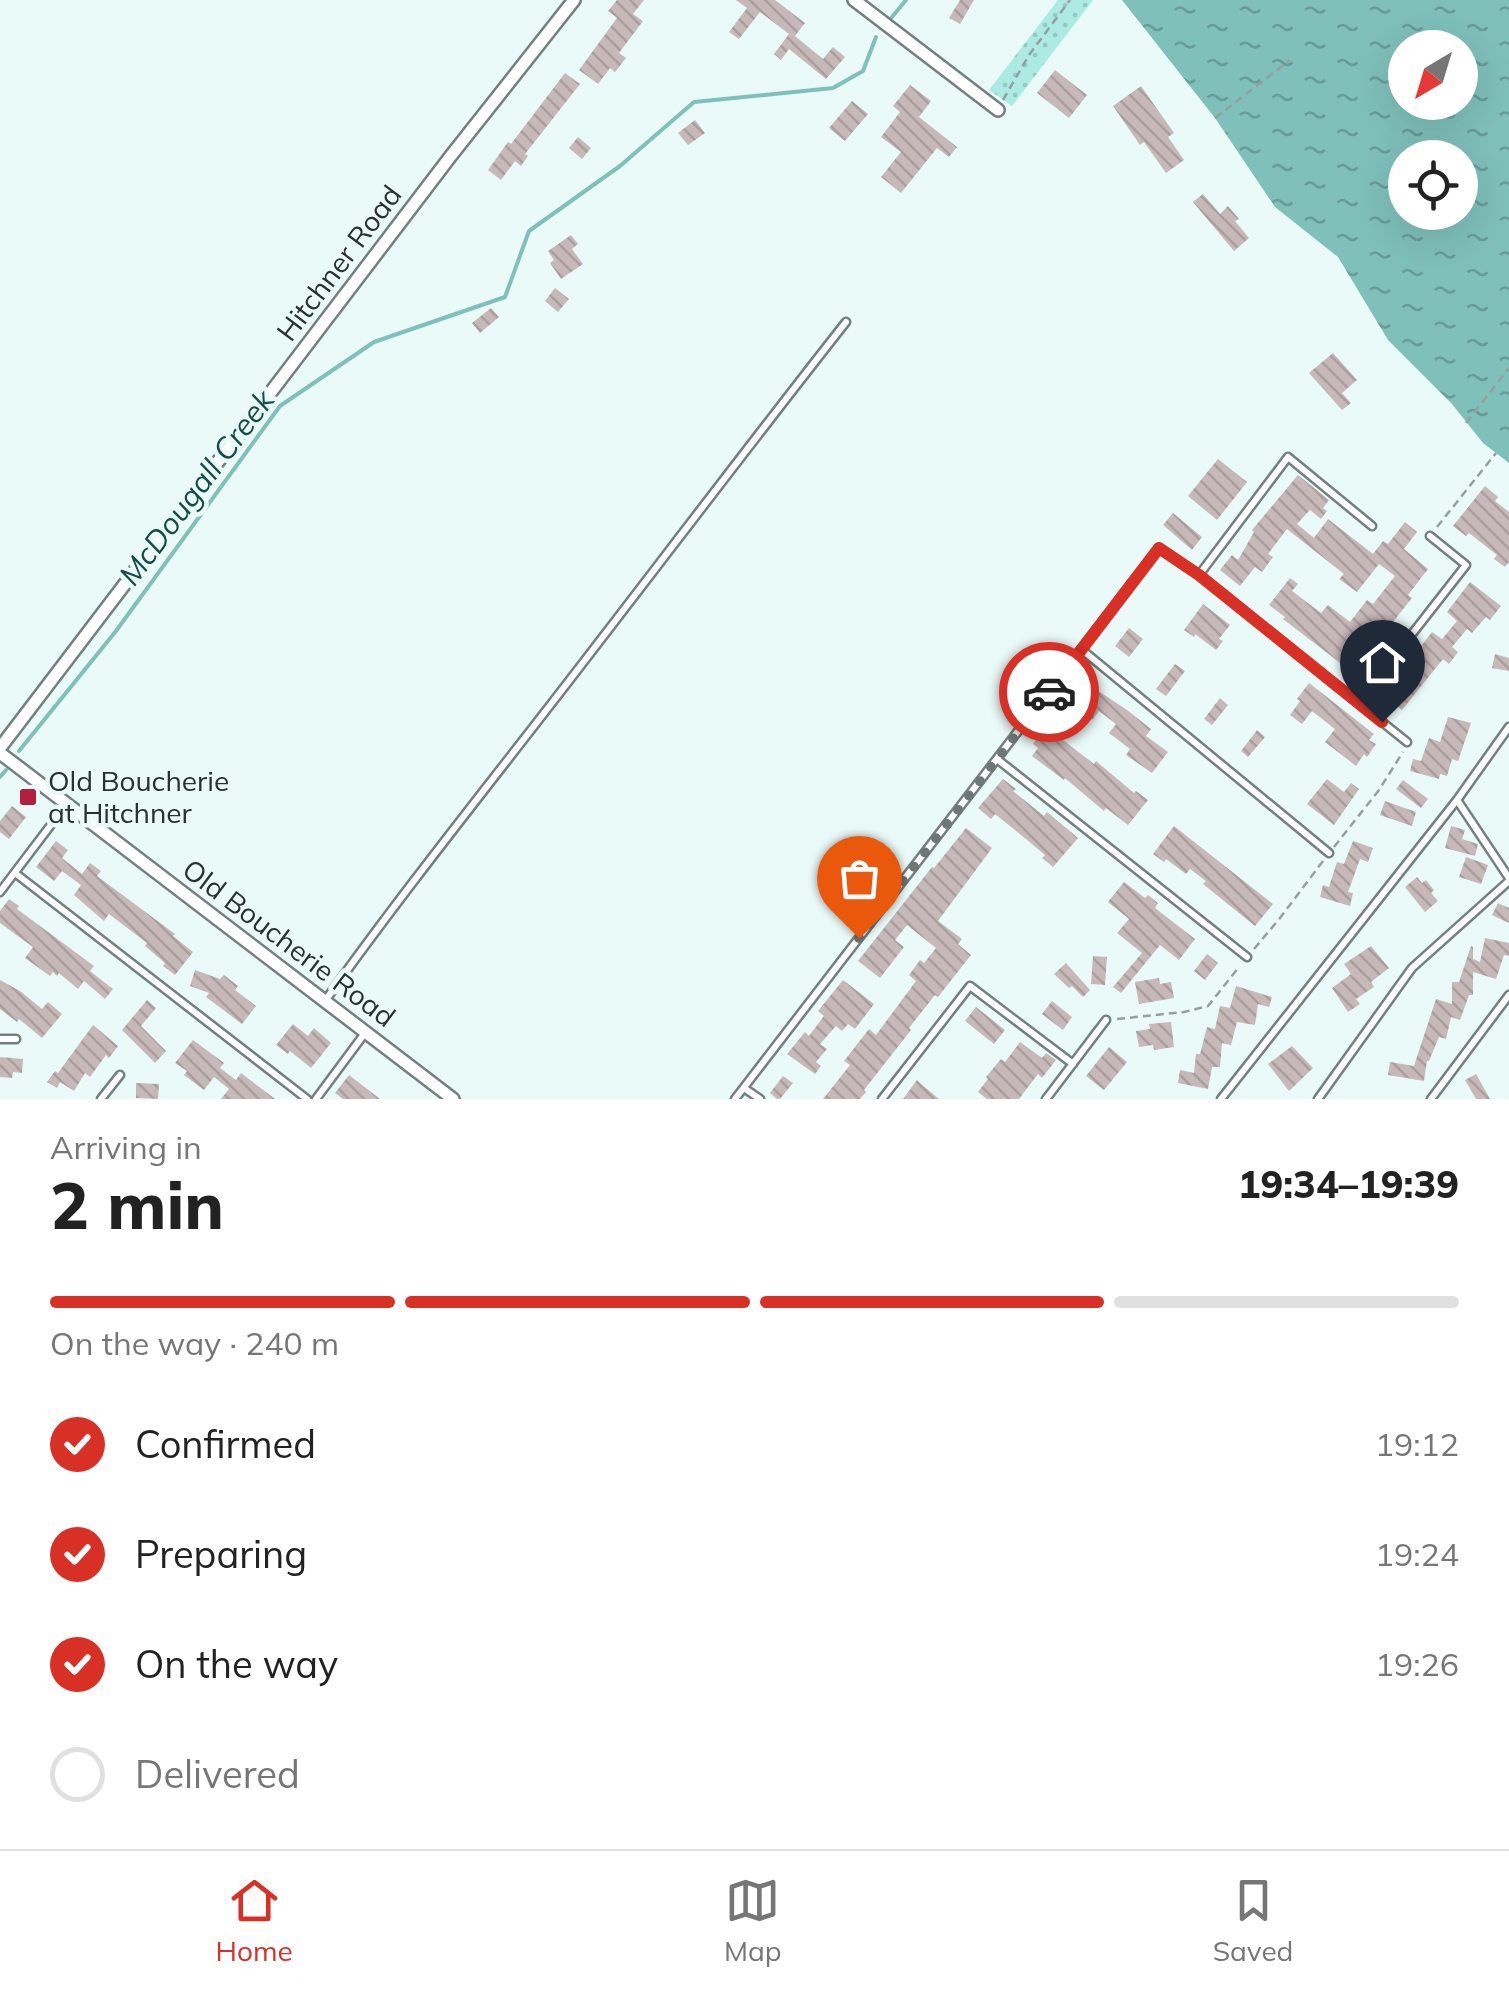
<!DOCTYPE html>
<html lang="en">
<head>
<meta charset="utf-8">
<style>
  body { margin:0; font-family:Mulish,sans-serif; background:#f6f6f6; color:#222; height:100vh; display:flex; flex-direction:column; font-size:38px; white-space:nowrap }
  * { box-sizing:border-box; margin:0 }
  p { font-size:32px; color:#767676 }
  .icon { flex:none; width:55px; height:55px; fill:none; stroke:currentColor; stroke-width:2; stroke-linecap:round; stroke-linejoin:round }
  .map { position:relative; height:1099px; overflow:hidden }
  .panel { display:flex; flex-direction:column; background:#fff; flex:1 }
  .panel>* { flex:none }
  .needle { width:65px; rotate:218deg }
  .controls { position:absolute; left:1388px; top:30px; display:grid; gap:20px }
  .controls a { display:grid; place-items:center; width:90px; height:90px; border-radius:50%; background:#fff; box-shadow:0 10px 40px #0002; font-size:50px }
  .pin { position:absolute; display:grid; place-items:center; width:85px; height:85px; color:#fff; margin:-102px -42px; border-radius:50% 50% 50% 0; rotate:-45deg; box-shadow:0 0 10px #0007 }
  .pin .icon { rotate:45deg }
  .courier { position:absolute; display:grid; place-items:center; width:100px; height:100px; margin:-50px; border:8px solid #d93025; border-radius:50%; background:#fff; color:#222; box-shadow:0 2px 12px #0007 }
  .overview em { font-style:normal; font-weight:800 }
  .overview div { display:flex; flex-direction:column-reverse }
  .overview { display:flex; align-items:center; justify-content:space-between; height:170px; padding:0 50px }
  h1 { font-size:65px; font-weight:800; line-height:75px }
  .bar { display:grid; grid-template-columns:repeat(4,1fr); gap:15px 10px; align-content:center; height:120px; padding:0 50px }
  .bar i { height:12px; border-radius:8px; background:#e0e0e0 }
  .bar .on { background:#d93025 }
  .bar p { grid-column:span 4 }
  ol { padding:0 50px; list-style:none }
  li { display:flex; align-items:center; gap:30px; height:110px }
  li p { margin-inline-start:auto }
  li .icon { padding:10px; border-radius:50%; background:#d93025; color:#fff; stroke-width:4 }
  li:last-child { color:#767676 }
  li i { width:55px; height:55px; border:5px solid #e0e0e0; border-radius:50% }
  .tab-bar { display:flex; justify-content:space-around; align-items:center; height:140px; border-top:2px solid #e0e0e0; background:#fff; font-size:28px; color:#767676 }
  .tab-bar a { display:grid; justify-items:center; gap:5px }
  .tab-bar .on { color:#d93025 }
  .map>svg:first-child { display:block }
  .park { fill:url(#park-dots) }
  .water { fill:url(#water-ripples); fill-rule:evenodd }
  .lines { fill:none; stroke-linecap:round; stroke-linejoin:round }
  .stream { stroke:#7fc0ba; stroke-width:4 }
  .building { fill:url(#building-back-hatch) }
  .service-casing { stroke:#72807f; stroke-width:11 }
  .minor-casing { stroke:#72807f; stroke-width:16 }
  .path { stroke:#94a09e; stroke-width:2.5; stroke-dasharray:8 5; stroke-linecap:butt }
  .service { stroke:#fff; stroke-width:6 }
  .minor { stroke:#fff; stroke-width:11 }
  .done { stroke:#6d7775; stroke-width:10; stroke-dasharray:0 18 }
  .route { stroke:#d93025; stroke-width:12 }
  .poi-dot { fill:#b21f3f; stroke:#eafaf8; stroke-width:4 }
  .labels { text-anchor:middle; stroke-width:9; stroke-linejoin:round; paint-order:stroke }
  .street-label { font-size:28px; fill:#2a302f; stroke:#eafaf8 }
  .poi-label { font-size:28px; fill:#2a302f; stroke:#eafaf8; text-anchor:start }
  .water-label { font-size:30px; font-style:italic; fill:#134d49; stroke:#eafaf8 }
</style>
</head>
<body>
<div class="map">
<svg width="1509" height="1099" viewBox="0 0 1509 1099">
  <defs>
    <pattern id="park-dots" width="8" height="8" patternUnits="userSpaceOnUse" patternTransform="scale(2.5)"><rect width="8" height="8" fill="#abebe4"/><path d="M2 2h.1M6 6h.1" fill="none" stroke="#93cac4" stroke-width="1.8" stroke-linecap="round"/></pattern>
    <pattern id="water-ripples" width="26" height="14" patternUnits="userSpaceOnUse" patternTransform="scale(2.5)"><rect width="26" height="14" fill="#7fc0ba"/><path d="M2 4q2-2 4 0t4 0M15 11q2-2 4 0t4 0" fill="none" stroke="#689c98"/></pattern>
    <pattern id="building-back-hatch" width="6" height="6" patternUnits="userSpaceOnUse" patternTransform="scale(2.5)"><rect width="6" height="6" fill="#c7b8b9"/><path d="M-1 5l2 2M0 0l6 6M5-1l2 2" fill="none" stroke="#ab9e9f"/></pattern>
  </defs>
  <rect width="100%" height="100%" fill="#eafaf8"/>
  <path class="park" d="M1058 0H1093L1012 106 989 90Z"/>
  <path class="water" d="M1122 0H1509V463L1483 443 1452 404 1388 340 1338 257 1275 207 1215 118ZM1405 48H1460V102H1405ZM1405 158H1460V212H1405Z"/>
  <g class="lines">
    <path class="stream" d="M892 17 906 0
      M19 751 116 631 280 406 374 342 505 297 529 231 620 166 694 102 833 88 863 71 876 37
      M0 777 6 770"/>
  </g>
  <path class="building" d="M617 0H644L633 14 643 21 619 53 626 58 615 72 610 68 598 84 579 70 617 18 608 11Z
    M736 0H775L805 23 795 36 823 59 833 47 845 57 826 79 789 49 781 60 774 54 789 34 760 12 739 39 729 32 747 8Z
    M960 0H974L960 24 949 18Z
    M1055 70 1087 95 1069 118 1037 93Z
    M565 73 580 84 525 154 528 156 521 166 515 161 501 180 488 170 508 142 511 144Z
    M910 85 931 101 919 117 957 147 949 157 937 148 901 193 881 177 901 152 881 137 900 112 893 106Z
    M1141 86 1174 133 1168 137 1184 160 1166 173 1144 142 1140 145 1113 106Z
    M852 101 868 114 845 141 829 128Z
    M695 120 705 133 688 145 678 133Z
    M578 137 591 148 582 159 569 148Z
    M1203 194 1220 214 1228 206 1239 219 1235 221 1249 238 1234 251 1193 202Z
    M571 235 578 244 572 249 583 264 561 279 550 263 554 260 548 251Z
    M555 288 569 299 558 312 545 301Z
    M491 308 499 317 480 333 472 323Z
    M1333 353 1357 380 1342 393 1351 403 1342 410 1309 373Z
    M1218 459 1247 482 1217 520 1188 496Z
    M1298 475 1329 500 1323 508 1327 511 1321 519 1310 510 1297 524 1314 538 1328 519 1373 554 1383 541 1388 544 1405 522 1417 532 1404 549 1428 569 1408 595 1412 598 1376 643 1380 647 1371 658 1366 654 1352 672 1283 619 1285 617 1269 605 1290 578 1298 584 1292 591 1321 613 1328 605 1350 622 1367 600 1373 604 1395 576 1379 564 1357 592 1339 579 1344 574 1287 529 1268 554 1273 557 1262 572 1255 567 1240 586 1220 570 1232 555 1238 560 1254 532 1252 530Z
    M1485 486 1498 497 1495 501 1509 512V562L1505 567 1494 559 1497 555 1469 533 1466 536 1453 526Z
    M1173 513 1202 537 1192 550 1163 525Z
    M1470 582 1501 606 1490 620 1486 617 1472 633 1467 629 1452 647 1458 652 1449 664 1443 659 1402 710 1390 700 1395 694 1388 689 1432 632 1442 639 1457 621 1447 612Z
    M1203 604 1230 625 1219 639 1223 641 1216 650 1195 634 1194 637 1184 630Z
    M1129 628 1143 639 1129 657 1115 646Z
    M1495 654 1509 658V671L1492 668Z
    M1175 664 1185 671 1166 696 1156 689Z
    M1079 678 1127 710 1151 729 1146 736 1168 752 1152 773 1126 755 1130 749 1109 733 1116 724 1099 711 1092 720 1063 701Z
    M1309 683 1374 734 1369 740 1376 744 1367 757 1364 754 1356 766 1325 742 1335 729 1312 711 1302 724 1290 715 1300 701 1297 699Z
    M1220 698 1228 705 1212 725 1204 719Z
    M1448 717 1471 723 1458 761 1452 759 1447 776 1440 774 1439 779 1410 771 1413 759 1421 761 1429 738 1440 742Z
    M1046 727 1094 764 1096 761 1134 793 1136 791 1148 800 1128 825 1106 808 1104 811 1065 778 1064 780 1032 756 1038 748 1033 744Z
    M1257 730 1265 737 1248 757 1241 751Z
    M1003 779 1016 789 1013 791 1044 816 1047 812 1078 838 1053 867 1042 858 1045 855 1026 839 995 814 991 819 978 808Z
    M1327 779 1344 792 1351 783 1359 789 1334 825 1307 804Z
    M1403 780 1428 799 1421 808 1396 789Z
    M1385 801 1416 812 1412 826 1380 815Z
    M12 806 26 817 9 839 0 832V821Z
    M1174 826 1273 904 1255 926 1203 884 1206 881 1190 869 1186 874 1166 859 1164 862 1153 854Z
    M1451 826 1465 830 1462 839 1478 844 1475 856 1445 848Z
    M966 828 992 848 938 921 962 939 958 944 971 955 938 997 935 995 909 1028 911 1030 864 1090 866 1092 860 1099H823L850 1065 844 1061 869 1029 876 1035 916 981 909 975 920 960 924 963 936 948 907 925 895 940 904 947 880 978 858 961 932 867 934 868Z
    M56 841 68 850 62 858 82 874 90 863 101 871 97 876 175 934 173 936 193 952 175 975 163 966 165 963 145 946 147 943 109 914 104 921 74 895 81 885 62 871 54 881 36 867Z
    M1353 841 1373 848 1368 862 1360 859 1348 892 1353 893 1350 906 1320 897 1323 885 1329 887 1337 862 1344 864Z
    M1466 857 1488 865 1481 884 1459 877Z
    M1417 877 1422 883 1426 880 1434 890 1431 893 1438 901 1425 912 1405 887Z
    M1124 882 1145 898 1148 895 1158 903 1155 908 1195 939 1179 960 1160 945 1121 993 1113 987 1142 953 1117 933 1129 919 1108 902Z
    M9 899 19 906 17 909 94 966 90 971 113 989 105 999 84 981 78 989 59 973 57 976 53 972 50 976 25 958 33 947 0 923V911Z
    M1498 903 1509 908V923L1492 915Z
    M1485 938 1509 943V956L1504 955 1496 979 1473 972V995H1469L1460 1020 1451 1017 1446 1039 1439 1037 1429 1061H1427L1424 1081 1388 1075 1390 1062 1414 1066 1436 999 1452 1004V982H1459L1471 946 1473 947V959L1480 962Z
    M1371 946 1389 968 1371 982 1374 987 1356 999 1360 1004 1348 1012 1332 988 1351 974 1344 964Z
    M1207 954 1218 963 1205 980 1194 971Z
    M1093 956 1107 957 1105 985 1091 984Z
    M1066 963 1090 990 1083 997 1072 986 1069 988 1054 974Z
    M195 970 220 979 224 975 238 986 235 990 256 1006 242 1024 206 997 209 993 190 986Z
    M1159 978 1160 984 1171 982 1174 998 1139 1004 1135 982Z
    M0 980 20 991 42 1009 48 1002 62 1014 42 1038 19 1019 17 1022 0 1009Z
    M843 980 874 1004 855 1029 848 1024 842 1031 836 1026 820 1044 827 1049 816 1062 821 1066 815 1074 787 1054 805 1032 809 1036 824 1016 818 1011Z
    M1236 986 1272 997 1269 1007 1258 1004 1255 1025 1237 1022 1231 1045 1222 1043 1220 1067H1212L1208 1089 1178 1083 1180 1070 1194 1073 1196 1054H1200L1207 1027 1215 1029 1220 1006 1230 1008Z
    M147 1000 156 1008 141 1026 166 1051 155 1063 122 1030Z
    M1052 1001 1072 1017 1063 1030 1042 1014Z
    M976 1007 1005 1030 994 1044 965 1021Z
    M1171 1022 1174 1047 1154 1050 1153 1045 1139 1047 1136 1031 1150 1029 1149 1024Z
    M293 1024 308 1036 314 1028 331 1043 311 1068 290 1051 288 1054 276 1045Z
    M93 1025 118 1046 109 1058 106 1055 90 1077 85 1073 74 1091 60 1082 57 1088 47 1082 55 1071 58 1073Z
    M193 1040 224 1063 220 1068 236 1080 241 1073 275 1099H221L229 1089 214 1077 204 1090 184 1075 187 1071 175 1063Z
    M1020 1042 1042 1058 1046 1053 1056 1060 1042 1078 1038 1074 1019 1099H987L978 1092 988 1079 986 1077 1001 1059 1005 1062Z
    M1292 1046 1313 1068 1289 1091 1268 1064Z
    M1109 1047 1127 1062 1104 1090 1086 1076Z
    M0 1057 23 1059 22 1073 13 1072 12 1078 0 1077Z
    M1476 1074 1490 1099H1476L1465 1080Z
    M349 1075 380 1099H343L335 1093Z
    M783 1076 793 1083 780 1099H777L770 1093Z
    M917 1080 921 1084 939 1099H903Z
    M136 1083 159 1084 158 1099 136 1098Z"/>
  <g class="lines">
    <defs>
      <path id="service" d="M1199 575 1288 457 1372 526
        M1081 649 1329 853
        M1358 703 1466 565 1430 536
        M997 759 1247 957
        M1457 800 1509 878
        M15 873 307 1099
        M0 892 66 805
        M325 1001C407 886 496 776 582 664 670 550 757 435 846 322
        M0 1039H16
        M744 1088 760 1099
        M101 1099 120 1075
        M316 1099 365 1033
        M735 1099 1159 548 1199 575 1407 742
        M882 1099 970 986 1073 1064
        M1046 1099 1106 1020
        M1221 1099 1457 800 1509 727
        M1318 1099 1412 968 1509 881
        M1431 1099 1509 995"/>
      <path id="minor" d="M854 0 998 110
        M0 748 450 157 574 0
        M0 753 453 1099"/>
    </defs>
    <use href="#service" class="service-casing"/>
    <use href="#minor" class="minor-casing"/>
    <path class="path" d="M1003 100 1029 55 1070 0
      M1215 118 1290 60
      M1466 423 1509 368
      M1437 527 1496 453
      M1334 847 1379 790 1403 752
      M1254 949 1280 918 1323 861
      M1117 1019 1184 1012 1208 1006 1239 967"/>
    <use href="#service" class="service"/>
    <use href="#minor" class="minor"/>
  </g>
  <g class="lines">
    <path class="done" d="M859 938 1049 692"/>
    <path class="route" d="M1049 692 1159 548 1199 575 1382 722"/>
  </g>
  <rect class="poi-dot" x="18" y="787" width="20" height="20" rx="5"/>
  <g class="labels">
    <g class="street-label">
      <text transform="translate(339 263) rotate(-53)" y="10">Hitchner Road</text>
      <text transform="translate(289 943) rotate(37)" y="10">Old Boucherie Road</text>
    </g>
    <g class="poi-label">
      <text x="48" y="791">Old Boucherie<tspan x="48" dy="32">at Hitchner</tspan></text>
    </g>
    <g class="water-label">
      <text transform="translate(197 488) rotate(-53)" y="10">McDougall Creek</text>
    </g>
  </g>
</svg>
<div class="controls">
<a><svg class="needle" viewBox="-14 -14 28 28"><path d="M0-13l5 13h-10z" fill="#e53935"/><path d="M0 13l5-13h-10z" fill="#767676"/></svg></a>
<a><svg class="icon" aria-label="locate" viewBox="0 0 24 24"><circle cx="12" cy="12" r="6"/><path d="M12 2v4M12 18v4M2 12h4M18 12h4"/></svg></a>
</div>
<div class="pin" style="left:859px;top:938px;background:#ea580c"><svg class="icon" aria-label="bag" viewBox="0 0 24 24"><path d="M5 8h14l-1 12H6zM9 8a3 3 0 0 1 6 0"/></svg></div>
<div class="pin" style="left:1382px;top:722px;background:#1f2937"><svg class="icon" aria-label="home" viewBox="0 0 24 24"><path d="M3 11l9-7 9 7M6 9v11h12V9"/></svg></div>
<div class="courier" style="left:1049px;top:692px"><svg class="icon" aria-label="car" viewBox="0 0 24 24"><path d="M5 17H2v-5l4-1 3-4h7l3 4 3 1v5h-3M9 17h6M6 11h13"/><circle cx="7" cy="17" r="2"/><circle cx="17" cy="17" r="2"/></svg></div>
</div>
<section class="panel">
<div class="overview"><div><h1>2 min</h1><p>Arriving in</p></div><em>19:34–19:39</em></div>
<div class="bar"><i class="on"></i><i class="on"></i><i class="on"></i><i></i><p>On the way · 240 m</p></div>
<ol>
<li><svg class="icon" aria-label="check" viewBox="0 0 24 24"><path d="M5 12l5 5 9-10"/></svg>Confirmed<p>19:12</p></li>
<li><svg class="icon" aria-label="check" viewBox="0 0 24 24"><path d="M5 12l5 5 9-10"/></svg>Preparing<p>19:24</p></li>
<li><svg class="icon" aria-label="check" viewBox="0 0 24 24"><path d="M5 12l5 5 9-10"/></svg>On the way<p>19:26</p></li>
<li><i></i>Delivered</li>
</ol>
</section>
<nav class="tab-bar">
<a class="on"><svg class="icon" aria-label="home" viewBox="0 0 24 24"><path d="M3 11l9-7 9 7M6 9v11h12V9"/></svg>Home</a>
<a><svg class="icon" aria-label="map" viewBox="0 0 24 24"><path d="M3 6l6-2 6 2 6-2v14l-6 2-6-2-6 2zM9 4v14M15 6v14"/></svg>Map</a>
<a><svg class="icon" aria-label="saved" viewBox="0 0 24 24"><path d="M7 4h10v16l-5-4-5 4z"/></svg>Saved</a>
</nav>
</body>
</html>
